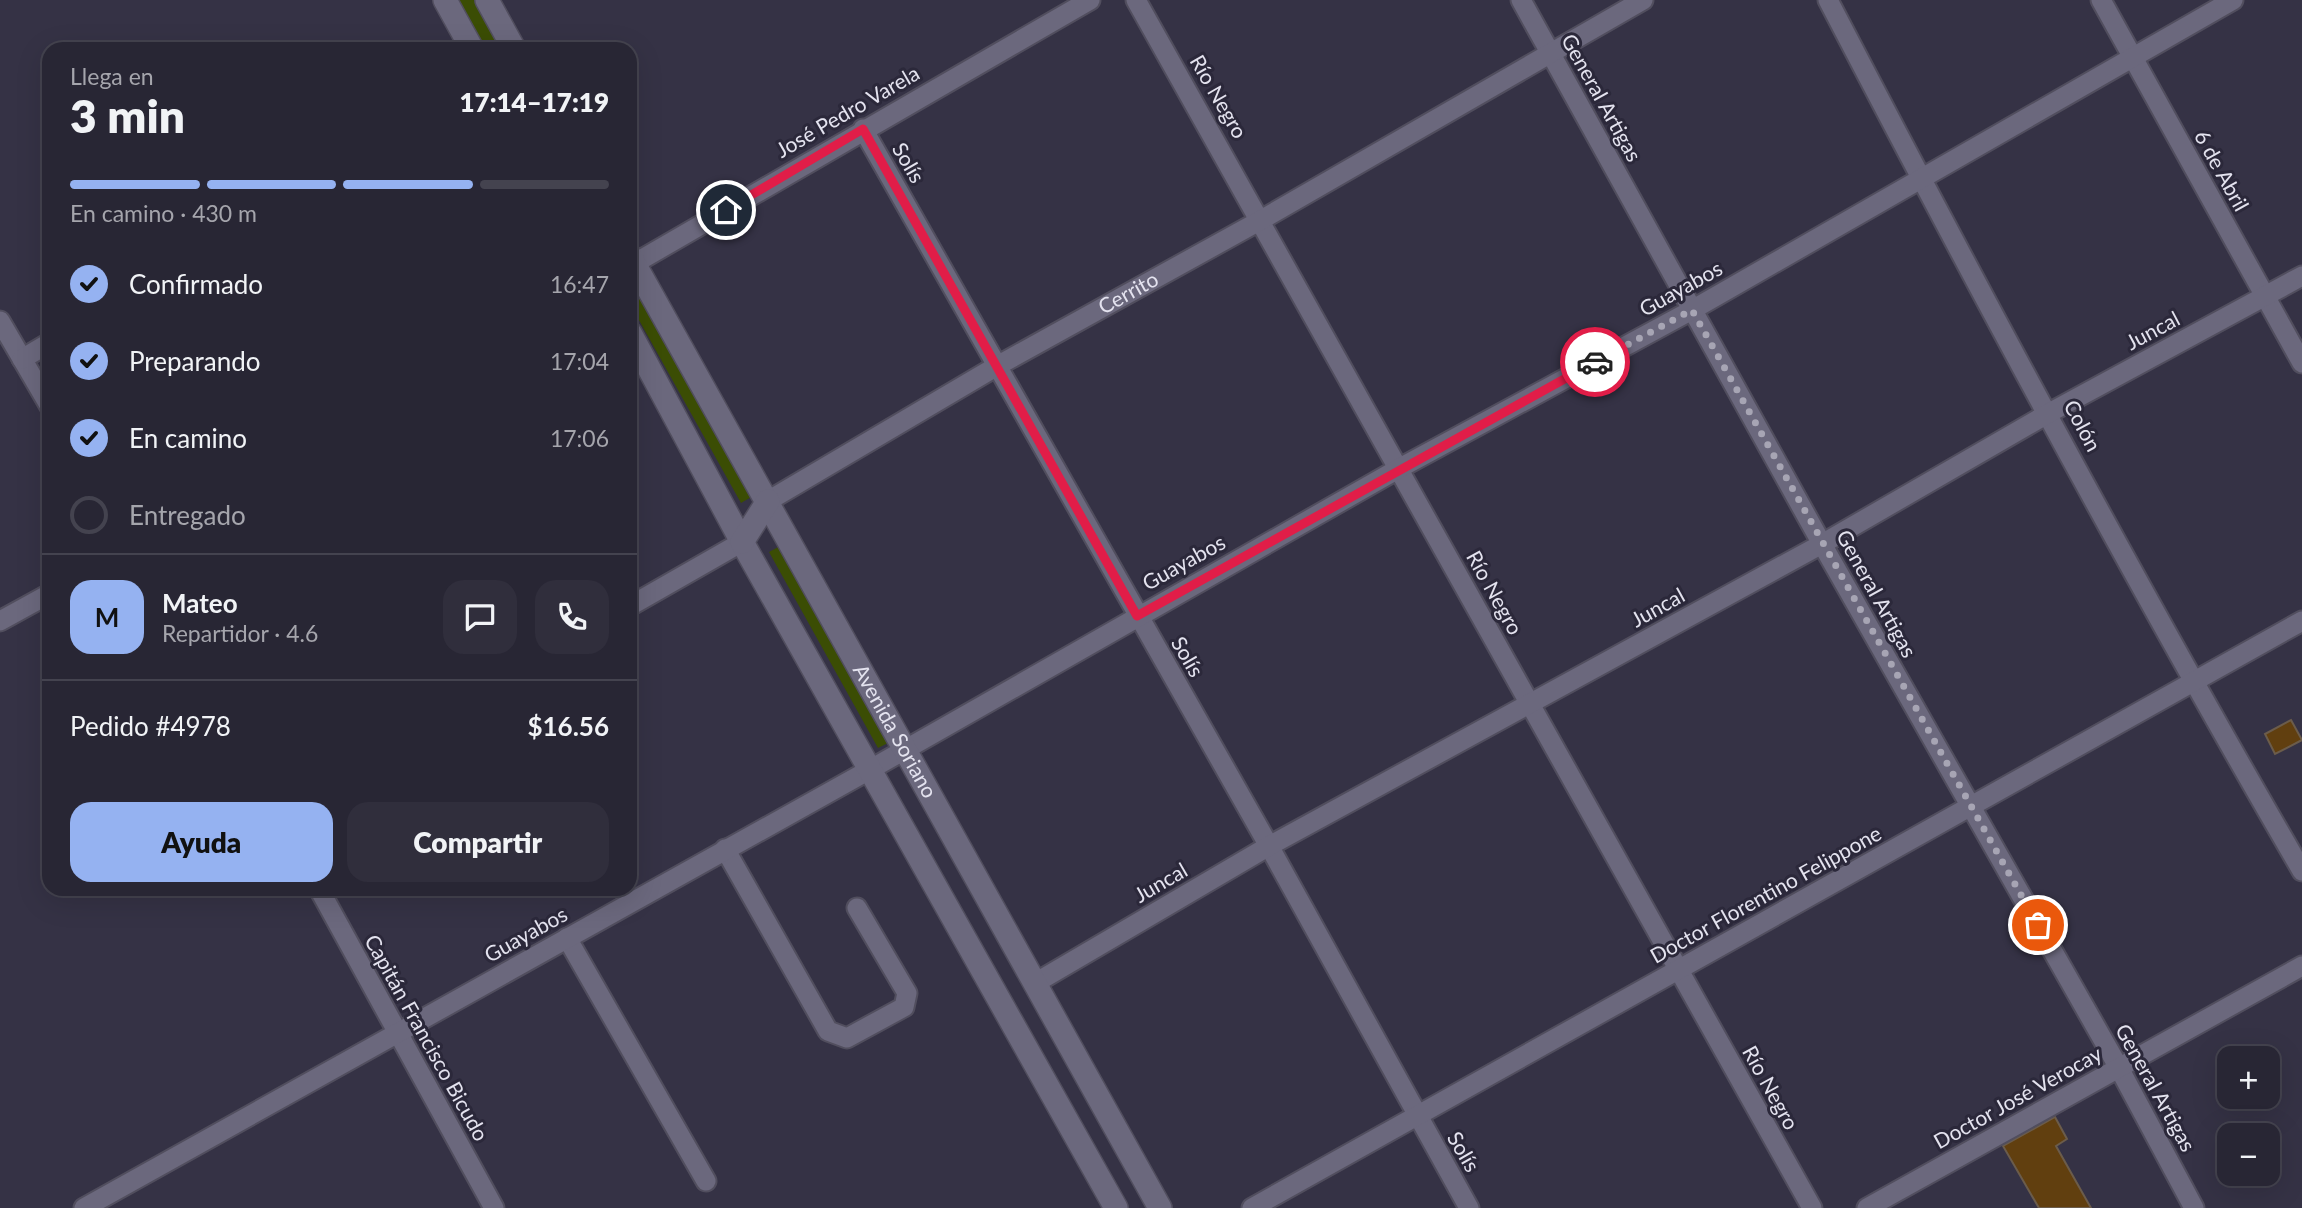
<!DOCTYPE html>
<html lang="es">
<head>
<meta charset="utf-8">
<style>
  body { margin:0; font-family:Lato,sans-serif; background:#302e3c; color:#f1f3f6; height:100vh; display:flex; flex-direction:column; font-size:26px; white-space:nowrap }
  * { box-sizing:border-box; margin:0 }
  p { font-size:23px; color:#a5a5ac }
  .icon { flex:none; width:38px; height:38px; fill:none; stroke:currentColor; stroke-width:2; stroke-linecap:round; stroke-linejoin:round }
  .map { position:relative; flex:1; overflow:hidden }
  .details { position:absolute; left:42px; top:42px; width:595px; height:854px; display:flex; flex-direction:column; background:#282634; border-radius:21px; box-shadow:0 7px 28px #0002,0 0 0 2px #44434f }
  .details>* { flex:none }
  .controls { position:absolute; left:2217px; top:1046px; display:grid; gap:14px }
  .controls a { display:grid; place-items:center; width:63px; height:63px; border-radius:14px; background:#282634; box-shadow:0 7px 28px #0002,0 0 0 2px #44434f; font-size:35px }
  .pin { position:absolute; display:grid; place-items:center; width:60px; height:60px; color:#fff; margin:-30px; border:4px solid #fff; border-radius:50%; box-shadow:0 2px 7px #0007 }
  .courier { position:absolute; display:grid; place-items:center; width:70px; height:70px; margin:-35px; border:5px solid #e11d48; border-radius:50%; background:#fff; color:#222; box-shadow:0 2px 9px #0007 }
  .summary em { font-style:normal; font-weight:800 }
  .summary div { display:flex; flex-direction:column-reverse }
  .summary { display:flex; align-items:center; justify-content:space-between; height:119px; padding:0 28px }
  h1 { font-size:46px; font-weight:800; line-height:52px }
  .bar { display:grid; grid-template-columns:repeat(4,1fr); gap:10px 7px; align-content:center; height:84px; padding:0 28px }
  .bar i { height:9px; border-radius:5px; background:#44434f }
  .bar .active { background:#95b2f1 }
  .bar p { grid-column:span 4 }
  .line { display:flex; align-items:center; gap:18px; padding:0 28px; border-top:2px solid #44434f }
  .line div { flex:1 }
  .round { display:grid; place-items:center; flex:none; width:74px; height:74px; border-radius:21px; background:#302e3c }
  ol { padding:0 28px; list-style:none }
  li { display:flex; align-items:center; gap:21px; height:77px }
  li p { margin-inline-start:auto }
  li .icon { padding:7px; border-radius:50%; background:#95b2f1; color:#111; stroke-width:4 }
  li:last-child { color:#a5a5ac }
  li i { width:38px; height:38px; border:4px solid #44434f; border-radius:50% }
  .cta { display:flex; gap:14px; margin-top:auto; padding:14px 28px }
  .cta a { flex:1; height:80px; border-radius:21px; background:#95b2f1; color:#111; font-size:28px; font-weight:800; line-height:80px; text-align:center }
  .cta a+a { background:#302e3c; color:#f1f3f6 }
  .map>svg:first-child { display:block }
  .grass { fill:#3b4d04 }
  .building { fill:#613f0f; stroke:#6b5c4b; stroke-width:2 }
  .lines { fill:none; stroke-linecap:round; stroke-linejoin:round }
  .minor-casing { stroke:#514e5e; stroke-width:23 }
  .tertiary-casing { stroke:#514e5e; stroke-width:26 }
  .minor { stroke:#6b687d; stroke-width:19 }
  .tertiary { stroke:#6b687d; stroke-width:23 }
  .done { stroke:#a7a5b4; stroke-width:7; stroke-dasharray:0 12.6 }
  .route { stroke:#e11d48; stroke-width:9 }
  .labels { text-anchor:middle; stroke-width:6; stroke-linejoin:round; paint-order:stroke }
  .street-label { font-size:21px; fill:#e4e3ef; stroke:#2b283a }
</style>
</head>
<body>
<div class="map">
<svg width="2302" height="1208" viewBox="0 0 2302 1208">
  <rect width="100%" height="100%" fill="#353245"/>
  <path class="grass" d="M457 0H475L503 49H485Z
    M637 288 753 496 741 503 630 304V292Z
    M782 545 890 742 878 748 769 552Z"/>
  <path class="building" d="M2291 720 2302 740 2275 754 2265 734Z
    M2055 1117 2067 1139 2056 1146 2091 1208H2039L2003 1146Z"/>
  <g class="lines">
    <defs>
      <g id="minor">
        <path d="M1136 0 1812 1208"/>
        <path d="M1521 0 1822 544 2119 1068 2194 1208"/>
        <path d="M1828 0C1980 293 2136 585 2302 871"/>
        <path d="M2101 0 2302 363"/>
        <path d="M863 129 1269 846 1469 1208"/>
        <path d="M630 266 1090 0"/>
        <path d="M0 321 49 405"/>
        <path d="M22 359 49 343"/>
        <path id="s1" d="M768 501 997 366 1261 220 1643 0"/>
        <path d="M630 606 742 542"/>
        <path d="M0 621 49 594"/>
        <path d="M725 849 828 1031 847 1038 904 1007 907 993 857 908"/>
        <path d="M319 889 494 1208"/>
        <path d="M567 938 706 1181"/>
        <path d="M1037 982 1269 846 1822 544 2049 413 2302 276"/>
        <path d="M84 1208 871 769 1398 469 1692 310 2233 0"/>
        <path d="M1252 1208 2302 621"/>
        <path d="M1867 1208 2302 966"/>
      </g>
      <g id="tertiary">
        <path d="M445 0 472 49"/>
        <path d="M487 0 514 49"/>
        <path id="s2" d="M630 256 1160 1208"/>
        <path d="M630 333 742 542 1116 1208"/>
        <path d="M742 542 768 501"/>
      </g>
    </defs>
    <use href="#minor" class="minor-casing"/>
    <use href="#tertiary" class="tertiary-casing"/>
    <use href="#minor" class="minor"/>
    <use href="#tertiary" class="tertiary"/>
  </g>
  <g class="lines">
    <path class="done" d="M1595 362 1692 310 2038 925"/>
    <path class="route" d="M726 210 863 129 1137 616 1595 362"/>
  </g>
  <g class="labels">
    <g class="street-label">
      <text transform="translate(1218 97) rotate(60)" y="7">Río Negro</text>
      <text transform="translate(1601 98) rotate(61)" y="7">General Artigas</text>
      <text transform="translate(848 112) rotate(-30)" y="7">José Pedro Varela</text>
      <text transform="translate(908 163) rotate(60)" y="7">Solís</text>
      <text transform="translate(2221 171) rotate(61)" y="7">6 de Abril</text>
      <text transform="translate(1681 289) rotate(-29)" y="7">Guayabos</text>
      <text dy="7" stroke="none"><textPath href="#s1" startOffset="416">Cerrito</textPath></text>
      <text transform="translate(2153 331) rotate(-28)" y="7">Juncal</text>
      <text transform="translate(2082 426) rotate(62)" y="7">Colón</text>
      <text transform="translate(1184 563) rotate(-29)" y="7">Guayabos</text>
      <text transform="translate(1494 593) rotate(61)" y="7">Río Negro</text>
      <text transform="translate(1876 594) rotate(61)" y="7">General Artigas</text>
      <text transform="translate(1658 608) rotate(-29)" y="7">Juncal</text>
      <text transform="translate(1187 657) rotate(60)" y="7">Solís</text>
      <text dy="7" stroke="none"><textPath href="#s2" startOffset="544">Avenida Soriano</textPath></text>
      <text transform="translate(1161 883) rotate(-30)" y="7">Juncal</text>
      <text transform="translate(1766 895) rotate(-29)" y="7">Doctor Florentino Felippone</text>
      <text transform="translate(526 935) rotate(-29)" y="7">Guayabos</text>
      <text transform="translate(426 1038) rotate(61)" y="7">Capitán Francisco Bicudo</text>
      <text transform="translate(1770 1088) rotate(61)" y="7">Río Negro</text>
      <text transform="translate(2155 1088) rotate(61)" y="7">General Artigas</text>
      <text transform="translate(2018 1098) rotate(-29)" y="7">Doctor José Verocay</text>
      <text transform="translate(1463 1152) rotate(60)" y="7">Solís</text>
    </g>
  </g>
</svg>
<div class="controls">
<a>+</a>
<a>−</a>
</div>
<div class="pin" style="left:2038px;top:925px;background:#ea580c"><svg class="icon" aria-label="bag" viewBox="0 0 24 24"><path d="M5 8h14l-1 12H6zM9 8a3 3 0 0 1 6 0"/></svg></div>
<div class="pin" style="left:726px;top:210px;background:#1f2937"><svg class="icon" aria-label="home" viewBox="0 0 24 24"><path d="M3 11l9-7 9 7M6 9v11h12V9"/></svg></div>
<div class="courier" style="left:1595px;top:362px"><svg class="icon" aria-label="car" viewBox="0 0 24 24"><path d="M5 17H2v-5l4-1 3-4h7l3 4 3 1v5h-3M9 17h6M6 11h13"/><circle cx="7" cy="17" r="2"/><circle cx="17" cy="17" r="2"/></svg></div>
<section class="details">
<div class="summary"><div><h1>3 min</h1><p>Llega en</p></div><em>17:14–17:19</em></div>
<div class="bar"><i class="active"></i><i class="active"></i><i class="active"></i><i></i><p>En camino · 430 m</p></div>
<ol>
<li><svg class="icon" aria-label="check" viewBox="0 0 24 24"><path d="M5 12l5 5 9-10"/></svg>Confirmado<p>16:47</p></li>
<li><svg class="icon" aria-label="check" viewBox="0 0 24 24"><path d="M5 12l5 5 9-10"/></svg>Preparando<p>17:04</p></li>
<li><svg class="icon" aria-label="check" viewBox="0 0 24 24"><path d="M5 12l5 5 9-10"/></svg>En camino<p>17:06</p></li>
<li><i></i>Entregado</li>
</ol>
<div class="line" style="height:126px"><b class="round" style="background:#95b2f1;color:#111">M</b><div><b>Mateo</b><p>Repartidor · 4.6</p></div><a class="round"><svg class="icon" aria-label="chat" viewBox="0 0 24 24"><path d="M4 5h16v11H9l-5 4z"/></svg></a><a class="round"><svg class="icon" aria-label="phone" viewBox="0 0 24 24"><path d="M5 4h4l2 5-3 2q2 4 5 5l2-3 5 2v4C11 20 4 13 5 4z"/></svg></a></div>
<div class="line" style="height:91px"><div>Pedido #4978</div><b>$16.56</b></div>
<div class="cta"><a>Ayuda</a><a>Compartir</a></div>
</section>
</div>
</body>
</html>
